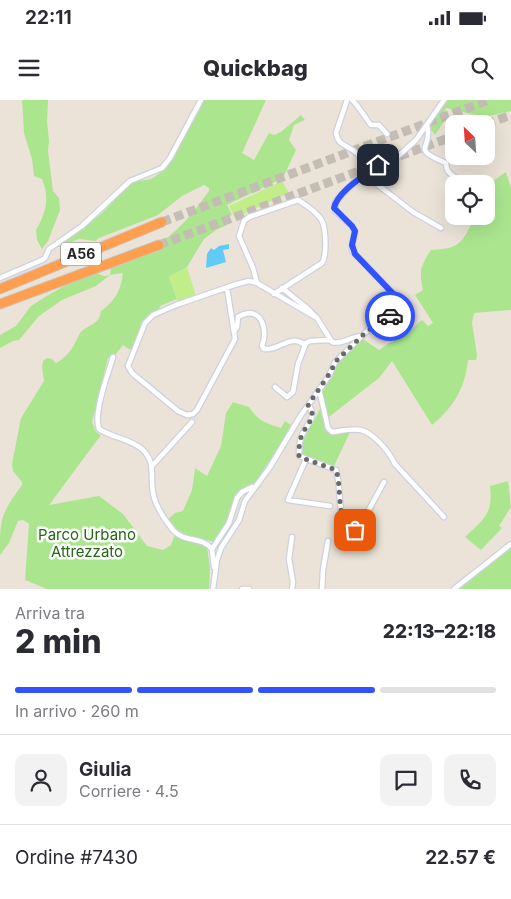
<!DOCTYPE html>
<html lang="it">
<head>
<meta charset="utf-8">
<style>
  body { margin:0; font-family:Inter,sans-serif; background:#f2f2f3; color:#2b2b33; height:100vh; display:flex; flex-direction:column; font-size:19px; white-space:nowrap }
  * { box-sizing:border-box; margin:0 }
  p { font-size:16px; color:#7c7c81 }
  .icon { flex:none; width:28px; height:28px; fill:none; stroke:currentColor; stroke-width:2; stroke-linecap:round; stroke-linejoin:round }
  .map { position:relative; height:489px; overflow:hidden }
  .drawer { display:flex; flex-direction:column; background:#fff; flex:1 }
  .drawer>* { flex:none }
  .needle { width:32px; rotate:335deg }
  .fabs { position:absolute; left:445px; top:15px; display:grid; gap:10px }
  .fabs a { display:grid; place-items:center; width:50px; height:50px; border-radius:10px; background:#fff; box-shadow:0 5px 20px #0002; font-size:25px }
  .pin { position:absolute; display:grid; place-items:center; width:42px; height:42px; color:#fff; margin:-21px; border-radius:10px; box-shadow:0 2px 8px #0006 }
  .courier { position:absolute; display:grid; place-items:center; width:50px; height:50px; margin:-25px; border:4px solid #3053ff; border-radius:50%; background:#fff; color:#222; box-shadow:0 1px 6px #0007 }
  .overview em { font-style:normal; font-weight:800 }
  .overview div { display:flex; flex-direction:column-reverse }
  .overview { display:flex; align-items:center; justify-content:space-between; height:85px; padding:0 15px }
  h1 { font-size:32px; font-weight:800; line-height:38px }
  .bar { display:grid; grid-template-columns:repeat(4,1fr); gap:8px 5px; align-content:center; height:60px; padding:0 15px }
  .bar i { height:6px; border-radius:4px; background:#e1e1e2 }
  .bar .on { background:#3053ff }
  .bar p { grid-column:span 4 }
  .line { display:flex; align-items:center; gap:12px; padding:0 15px; border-top:1px solid #e1e1e2 }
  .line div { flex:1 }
  .round { display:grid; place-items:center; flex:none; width:52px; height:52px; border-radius:10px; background:#f2f2f3 }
  .status { display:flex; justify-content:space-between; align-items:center; height:35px; padding:0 25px; background:#fff; direction:ltr }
  .status svg { height:14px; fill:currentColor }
  header { display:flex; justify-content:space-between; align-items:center; height:65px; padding:0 15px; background:#fff; font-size:22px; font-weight:800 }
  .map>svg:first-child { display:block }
  .green { fill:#abe68f }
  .pitch { fill:#c2ee8a }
  .water { fill:#62cbf5 }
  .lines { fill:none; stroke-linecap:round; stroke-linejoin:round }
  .motorway-tunnel { stroke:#c4bdb4; stroke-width:9; stroke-dasharray:9 4.5; stroke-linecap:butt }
  .minor-casing { stroke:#ccd0e2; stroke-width:7 }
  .motorway-casing { stroke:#c7c7c7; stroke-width:11 }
  .minor { stroke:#fff; stroke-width:4.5 }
  .motorway { stroke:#ff9e4e; stroke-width:9 }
  .done { stroke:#6c6965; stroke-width:5; stroke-dasharray:0 9 }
  .route { stroke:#3053ff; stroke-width:6 }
  .labels { text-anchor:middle; stroke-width:5; stroke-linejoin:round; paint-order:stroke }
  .shield { fill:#fff; stroke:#686868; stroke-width:1 }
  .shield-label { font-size:14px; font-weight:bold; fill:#272727 }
  .park-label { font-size:15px; fill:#246715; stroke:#fff }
</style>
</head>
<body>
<div class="status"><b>22:11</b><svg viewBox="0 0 49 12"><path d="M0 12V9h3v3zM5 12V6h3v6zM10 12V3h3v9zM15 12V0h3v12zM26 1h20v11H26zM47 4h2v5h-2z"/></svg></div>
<header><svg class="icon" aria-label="menu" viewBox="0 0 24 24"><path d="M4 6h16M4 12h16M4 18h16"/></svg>Quickbag<svg class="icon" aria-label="search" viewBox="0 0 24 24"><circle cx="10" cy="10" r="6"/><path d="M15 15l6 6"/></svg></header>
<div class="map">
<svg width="511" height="489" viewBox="0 0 511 489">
  <rect width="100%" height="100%" fill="#ebe3d7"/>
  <path class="green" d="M22 0H48L47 21 49 41 48 51 53 91 59 98 60 110 48 141 42 149 37 140 36 130C46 113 50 98 42 79L34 76 32 59 24 33Z
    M204 0H266L242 53 254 60 269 33 274 35 281 32 301 15 305 20 294 25 289 40 296 50 283 78 227 105 232 115 224 118 227 125 216 130 204 139 187 167 169 177 177 199 160 206 159 210 144 220 132 251 123 245 116 254 108 258 92 322 96 332 101 335 49 405 99 396 123 414 147 446 163 450 171 445 175 434C186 444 197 439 207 446L210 469 209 489H47L25 480 29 424 23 420 18 421 9 443 0 455C0 419 0 415 22 385V382L13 371 12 364 21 318 44 281 42 267 43 261 47 258 52 259 56 263C63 260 72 250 75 243 77 240 78 236 80 233 88 224 100 225 101 211 115 201 121 190 123 173L110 175 96 186 62 200 39 216 19 240 13 241 0 248V235L16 226 31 206 45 197 64 186 96 173 104 176 110 175 111 167 163 147 165 144 164 140C182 127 196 109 209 91V88L204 85 182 96 158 115 99 138 95 141 79 139 56 148 101 114 132 82 151 79 166 69Z
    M447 0H511V11L484 17 446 8 444 14 447 17 435 35 428 25Z
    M506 72 511 88V210L474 213 472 223 477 255 476 260H468C465 288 454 307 432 325L392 261 379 278 330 316 328 321 321 295 337 263 363 239 379 250 389 243 402 238 422 220 428 226 433 223 415 195 423 190C419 171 420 167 431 150 460 149 463 142 475 116H486V97L489 89 486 86Z
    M233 302 249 307C258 321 265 323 281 328L285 321 291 325 285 337 255 383C233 389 237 400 229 417 225 426 219 434 214 442L179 433 167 420 175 413 183 411 192 390 195 368 207 376 221 346 226 313Z
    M321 306 331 333 350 332 334 366 300 354C302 335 315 323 321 306Z
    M508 381 511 407 499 426 502 428 481 450 465 437C485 418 493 414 490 386Z
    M511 448V489H459Z"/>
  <path class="pitch" d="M282 81 289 93 235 118 229 106Z
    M187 167 196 196 178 202 169 177Z"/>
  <path class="water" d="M229 144V149L223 150 226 162 206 168 207 154 211 148 214 150 219 146Z"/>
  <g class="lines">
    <path class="motorway-tunnel" d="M486 24 511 15
      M162 122 489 0
      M159 145 454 36"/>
    <defs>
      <path id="minor" d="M347 0 336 33C339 54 364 40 363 76
        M352 0 356 4 371 25H379L387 34
        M427 25C434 50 408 47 446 63 446 73 452 75 460 80V84
        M365 75 413 112 441 128
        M0 178 42 160 45 158 49 149 82 126 130 81 162 68 170 58 201 0
        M257 183 253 168 239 136 244 121 249 117 298 100C306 105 318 113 322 121 326 129 327 156 322 163L274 194
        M227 188 235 239 197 310 193 314 187 315 178 311 132 273 128 266 145 223 153 215 176 205 237 184 249 181 257 183 317 218
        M282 188 307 208 317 218 332 242C343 245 351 236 362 236
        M235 230 237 227 238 217C260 204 269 228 262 246L264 249C280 251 290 233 305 245
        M113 257C108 274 93 313 99 329 113 338 131 339 143 350 157 363 149 381 154 397 157 409 165 420 173 430 184 443 202 436 212 449
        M275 287 287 297 293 292 298 264 306 243 310 241 330 240
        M319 289 328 328 332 332C341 331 352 328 361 330 375 334 389 352 395 364L444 417
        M308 305C318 316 307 324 302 335 299 341 299 349 299 356L336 370C342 386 336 418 350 430L359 428 384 382
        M306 359 288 400 330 406
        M152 366 192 322
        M292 437 289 459 293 482 292 489
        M214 467 212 449 229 423 237 398 242 392 252 387
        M213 489 217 460 221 448 239 420 245 401 270 367 301 315 329 276 335 262 370 228 401 210C403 205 401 202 398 198L352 151V145L355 131 352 126 335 111 336 101 354 82 378 65 396 58 416 40 444 0
        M242 489H249
        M322 489 323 470 328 441
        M454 489 511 444"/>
      <path id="motorway" d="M0 189 162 122
        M0 204 159 145"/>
    </defs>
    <use href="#minor" class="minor-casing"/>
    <use href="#motorway" class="motorway-casing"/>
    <use href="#minor" class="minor"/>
    <use href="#motorway" class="motorway"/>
  </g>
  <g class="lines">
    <path class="done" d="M355 430H350C336 418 342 386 336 370L302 358 299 356C299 349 299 341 302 335 307 323 318 317 308 305L328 276 337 260 366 232 390 216"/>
    <path class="route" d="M378 65C365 75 337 92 334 108L352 126 355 131 352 145 355 154 401 202 400 210 390 216"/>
  </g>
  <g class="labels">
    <rect class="shield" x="61" y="142.5" width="40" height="23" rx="4"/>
    <g class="shield-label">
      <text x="81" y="159">A56</text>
    </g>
    <g class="park-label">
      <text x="87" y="440">Parco Urbano<tspan x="87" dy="17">Attrezzato</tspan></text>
    </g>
  </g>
</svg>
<div class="fabs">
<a><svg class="needle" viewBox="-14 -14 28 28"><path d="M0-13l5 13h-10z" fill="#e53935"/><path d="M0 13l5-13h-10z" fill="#7c7c81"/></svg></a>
<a><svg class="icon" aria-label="locate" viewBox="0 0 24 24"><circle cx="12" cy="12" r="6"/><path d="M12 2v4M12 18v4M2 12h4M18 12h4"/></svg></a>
</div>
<div class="pin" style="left:355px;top:430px;background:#ea580c"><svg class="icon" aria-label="bag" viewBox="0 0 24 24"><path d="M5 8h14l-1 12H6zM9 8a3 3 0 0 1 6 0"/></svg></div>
<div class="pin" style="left:378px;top:65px;background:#1f2937"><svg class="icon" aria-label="home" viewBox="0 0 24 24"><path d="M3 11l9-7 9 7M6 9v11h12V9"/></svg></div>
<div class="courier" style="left:390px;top:216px"><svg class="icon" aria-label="car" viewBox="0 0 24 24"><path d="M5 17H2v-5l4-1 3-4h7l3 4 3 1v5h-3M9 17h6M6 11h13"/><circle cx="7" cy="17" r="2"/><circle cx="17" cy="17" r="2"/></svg></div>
</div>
<section class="drawer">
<div class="overview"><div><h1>2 min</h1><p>Arriva tra</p></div><em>22:13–22:18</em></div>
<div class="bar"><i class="on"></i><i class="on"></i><i class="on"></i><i></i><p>In arrivo · 260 m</p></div>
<div class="line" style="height:90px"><a class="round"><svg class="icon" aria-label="person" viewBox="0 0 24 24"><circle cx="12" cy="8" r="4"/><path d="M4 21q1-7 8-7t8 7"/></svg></a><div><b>Giulia</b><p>Corriere · 4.5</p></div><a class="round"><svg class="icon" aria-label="chat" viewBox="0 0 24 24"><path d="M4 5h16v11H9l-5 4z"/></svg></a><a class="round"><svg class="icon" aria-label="phone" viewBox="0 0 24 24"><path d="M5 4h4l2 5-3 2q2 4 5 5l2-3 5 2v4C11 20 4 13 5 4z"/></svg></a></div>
<div class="line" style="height:65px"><div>Ordine #7430</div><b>22.57 €</b></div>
</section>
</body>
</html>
